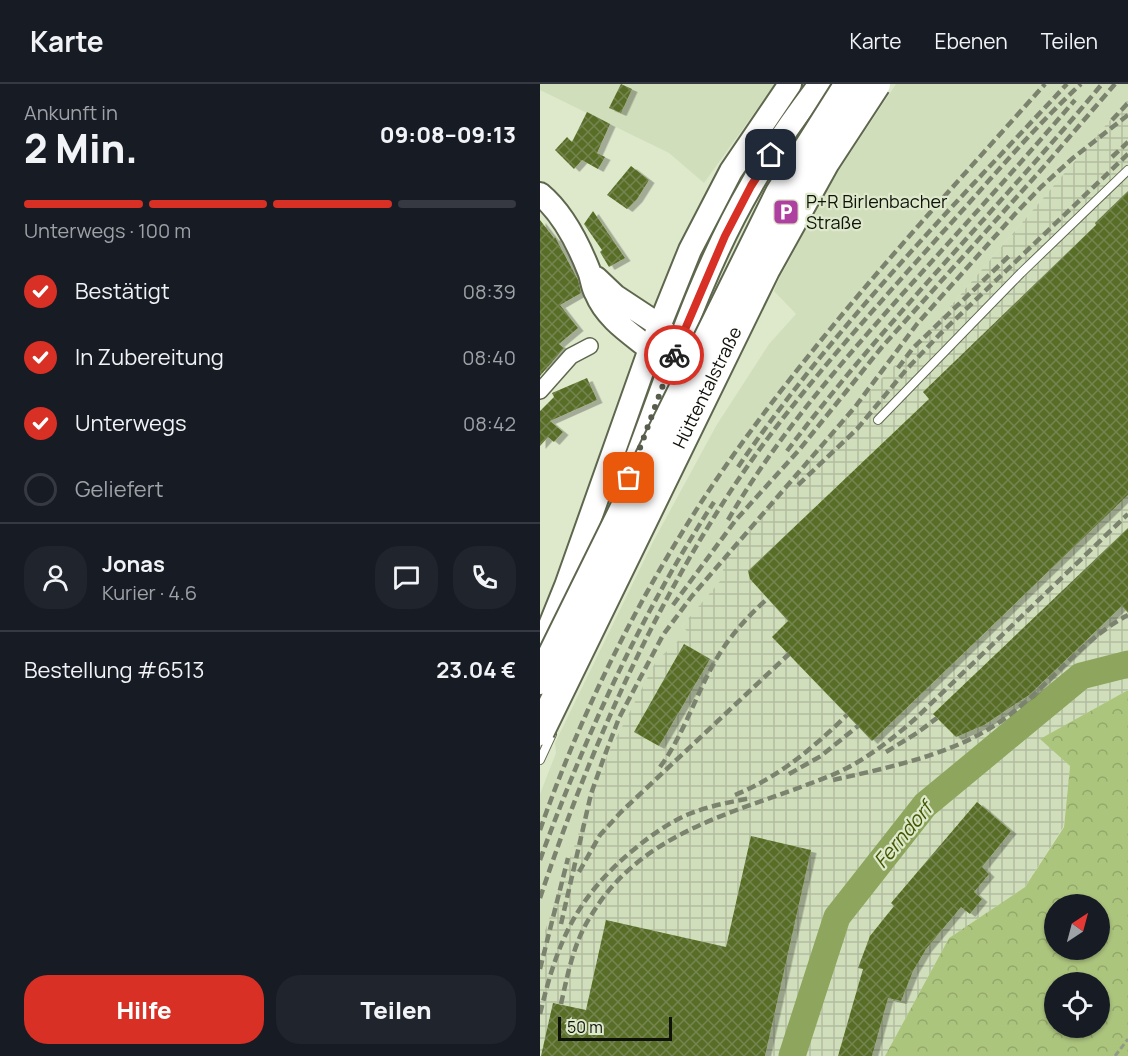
<!DOCTYPE html>
<html lang="de">
<head>
<meta charset="utf-8">
<style>
  body { margin:0; font-family:Manrope,sans-serif; background:#20242c; color:#f1f3f6; height:100vh; display:flex; flex-direction:column; font-size:22px; white-space:nowrap }
  * { box-sizing:border-box; margin:0 }
  p { font-size:20px; color:#9ea1a6 }
  .icon { flex:none; width:33px; height:33px; fill:none; stroke:currentColor; stroke-width:2; stroke-linecap:round; stroke-linejoin:round }
  .map { position:relative; flex:1; overflow:hidden }
  .panel { display:flex; flex-direction:column; background:#171b24; width:540px }
  .panel>* { flex:none }
  .needle { width:39px; rotate:36deg }
  .buttons { position:absolute; left:504px; top:810px; display:grid; gap:12px }
  .buttons a { display:grid; place-items:center; width:66px; height:66px; border-radius:50%; background:#171b24; box-shadow:0 2px 4px #0004; font-size:30px }
  .scale { position:absolute; left:18px; bottom:15px; width:114px; box-sizing:border-box; padding-left:6px; border:3px solid #0f1209; border-top:0; font-size:16px; line-height:21px; white-space:nowrap; color:#0f1209; -webkit-text-stroke:4px #dee9cc; paint-order:stroke }
  .pin { position:absolute; display:grid; place-items:center; width:51px; height:51px; color:#fff; margin:-26px; border-radius:12px; box-shadow:0 3px 9px #0006 }
  .courier { position:absolute; display:grid; place-items:center; width:60px; height:60px; margin:-30px; border:4px solid #d93025; border-radius:50%; background:#fff; color:#222; box-shadow:0 2px 8px #0007 }
  .summary em { font-style:normal; font-weight:800 }
  .summary div { display:flex; flex-direction:column-reverse }
  .summary { display:flex; align-items:center; justify-content:space-between; height:102px; padding:0 24px }
  h1 { font-size:39px; font-weight:800; line-height:45px }
  .bar { display:grid; grid-template-columns:repeat(4,1fr); gap:9px 6px; align-content:center; height:72px; padding:0 24px }
  .bar i { height:8px; border-radius:4px; background:#363941 }
  .bar .on { background:#d93025 }
  .bar p { grid-column:span 4 }
  .line { display:flex; align-items:center; gap:15px; padding:0 24px; border-top:2px solid #363941 }
  .line div { flex:1 }
  .round { display:grid; place-items:center; flex:none; width:63px; height:63px; border-radius:24px; background:#20242c }
  ol { padding:0 24px; list-style:none }
  li { display:flex; align-items:center; gap:18px; height:66px }
  li p { margin-inline-start:auto }
  li .icon { padding:6px; border-radius:50%; background:#d93025; color:#fff; stroke-width:4 }
  li:last-child { color:#9ea1a6 }
  li i { width:33px; height:33px; border:3px solid #363941; border-radius:50% }
  .primary-button { display:flex; gap:12px; margin-top:auto; padding:12px 24px }
  .primary-button a { flex:1; height:69px; border-radius:24px; background:#d93025; color:#fff; font-size:24px; font-weight:800; line-height:69px; text-align:center }
  .primary-button a+a { background:#20242c; color:#f1f3f6 }
  header { display:flex; align-items:center; gap:36px; box-sizing:border-box; height:84px; padding:0 30px; background:#171b24; border-bottom:2px solid #363941 }
  header strong { font-size:28px }
  nav { display:flex; gap:33px; margin-inline-start:auto; font-size:21px }
  main { display:flex; flex:1; min-height:0 }
  .map>svg:first-child { display:block }
  .built { fill:#d1debb }
  .industrial { fill:url(#industrial-grid) }
  .forest { fill:url(#forest-crowns); fill-rule:evenodd }
  .lines { fill:none; stroke-linecap:round; stroke-linejoin:round }
  .river { stroke:#8da55d; stroke-width:27 }
  .building { fill:url(#building-cross-hatch); filter:url(#shadow) }
  .lane-casing { stroke:#5e674e; stroke-width:10 }
  .street-casing { stroke:#5e674e; stroke-width:18 }
  .secondary-casing { stroke:#5e674e; stroke-width:26 }
  .path { stroke:#939b85; stroke-width:3; stroke-dasharray:6 3; stroke-linecap:butt }
  .lane { stroke:#fff; stroke-width:8 }
  .street { stroke:#fff; stroke-width:15 }
  .secondary { stroke:#fff; stroke-width:22 }
  .rail { stroke:#7b826e; stroke-width:4.5; stroke-dasharray:9 4.5; stroke-linecap:butt }
  .highway-bridge-casing { stroke:#5e674e; stroke-width:32; stroke-linecap:butt }
  .highway-bridge { stroke:#fff; stroke-width:28 }
  .done { stroke:#575d4d; stroke-width:6; stroke-dasharray:0 10.8 }
  .route { stroke:#d93025; stroke-width:8 }
  .labels { text-anchor:middle; stroke-width:4.5; stroke-linejoin:round; paint-order:stroke }
  .poi-label { font-size:18px; fill:#0f1209; stroke:#dee9cc; text-anchor:start }
  .street-label { font-size:18px; fill:#0f1209; stroke:#dee9cc }
  .water-label { font-size:20px; font-style:italic; fill:#435801; stroke:#dee9cc }
</style>
</head>
<body>
<header>
<strong>Karte</strong>
<nav><a>Karte</a><a>Ebenen</a><a>Teilen</a></nav>
</header>
<main>
<section class="panel">
<div class="summary"><div><h1>2 Min.</h1><p>Ankunft in</p></div><em>09:08–09:13</em></div>
<div class="bar"><i class="on"></i><i class="on"></i><i class="on"></i><i></i><p>Unterwegs · 100 m</p></div>
<ol>
<li><svg class="icon" aria-label="check" viewBox="0 0 24 24"><path d="M5 12l5 5 9-10"/></svg>Bestätigt<p>08:39</p></li>
<li><svg class="icon" aria-label="check" viewBox="0 0 24 24"><path d="M5 12l5 5 9-10"/></svg>In Zubereitung<p>08:40</p></li>
<li><svg class="icon" aria-label="check" viewBox="0 0 24 24"><path d="M5 12l5 5 9-10"/></svg>Unterwegs<p>08:42</p></li>
<li><i></i>Geliefert</li>
</ol>
<div class="line" style="height:108px"><a class="round"><svg class="icon" aria-label="person" viewBox="0 0 24 24"><circle cx="12" cy="8" r="4"/><path d="M4 21q1-7 8-7t8 7"/></svg></a><div><b>Jonas</b><p>Kurier · 4.6</p></div><a class="round"><svg class="icon" aria-label="chat" viewBox="0 0 24 24"><path d="M4 5h16v11H9l-5 4z"/></svg></a><a class="round"><svg class="icon" aria-label="phone" viewBox="0 0 24 24"><path d="M5 4h4l2 5-3 2q2 4 5 5l2-3 5 2v4C11 20 4 13 5 4z"/></svg></a></div>
<div class="line" style="height:78px"><div>Bestellung #6513</div><b>23.04 €</b></div>
<div class="primary-button"><a>Hilfe</a><a>Teilen</a></div>
</section>
<div class="map">
<svg width="588" height="972" viewBox="0 0 588 972">
  <defs>
    <pattern id="industrial-grid" width="8" height="8" patternUnits="userSpaceOnUse" patternTransform="scale(1.5)"><rect width="8" height="8" fill="#d1debb"/><path d="M0 4h8M4 0v8" fill="none" stroke="#b2bd9f"/></pattern>
    <pattern id="forest-crowns" width="20" height="18" patternUnits="userSpaceOnUse" patternTransform="scale(1.5)"><rect width="20" height="18" fill="#acc57d"/><path d="M2 6a3 3 0 1 1 6 0M12 15a3 3 0 1 1 6 0" fill="none" stroke="#93a86b"/></pattern>
    <pattern id="building-cross-hatch" width="8" height="8" patternUnits="userSpaceOnUse" patternTransform="scale(1.5)"><rect width="8" height="8" fill="#596e26"/><path d="M0 0l8 8M0 8l8-8" fill="none" stroke="#758451"/></pattern>
    <filter id="shadow"><feDropShadow dx="5.5" dy="3" stdDeviation="0" flood-color="#0004"/></filter>
  </defs>
  <rect width="100%" height="100%" fill="#dee9cc"/>
  <path class="built" d="M0 0H235L164 99 129 69 0 6Z
    M356 0H588V15L391 245 337 299 186 471 182 496 142 542 149 548 116 577 0 862V710L16 669 15 659 113 458 176 342 229 260 256 230 234 207 237 199 292 97Z"/>
  <path class="industrial" d="M588 15V606L501 655 530 682 524 742 485 803 409 854 345 972H0V861L48 722 67 672 116 577 148 548 142 542 181 496 186 471 337 299 391 245Z"/>
  <path class="forest" d="M588 606V972H345L409 854 485 803 524 743 530 682 500 655ZM514 820H560V866H514ZM514 898H560V944H514Z"/>
  <g class="lines">
    <path class="river" d="M252 972 297 833 385 721 541 592 588 580"/>
  </g>
  <path class="building" d="M81 0 92 5 81 29 69 24Z
    M47 28 70 40 57 69 65 73 58 85 42 76 34 85 15 66 27 53 32 58Z
    M91 82 109 96 97 115 87 125 67 111Z
    M588 107V411L332 657 232 553 248 537 210 495 208 487 389 315 383 308 556 141 555 139Z
    M53 127 85 174 69 183 60 168 62 166 44 140Z
    M0 136 14 154 15 153 38 196 41 209 20 221 38 244 19 260 24 264 0 292Z
    M47 294 57 316 10 337 23 348 14 358 8 353 0 362V327L14 313 12 309Z
    M588 444V529L582 522 489 611 444 641 416 653 393 630Z
    M144 560 170 575 119 662 94 648Z
    M437 718 471 747 442 783 449 790 434 808 442 815 430 830 421 823 386 865 373 887 361 917 348 914 332 972H298L323 885 318 884 330 852 354 822 351 819Z
    M211 752 271 766 225 972H1L13 919 46 926 66 836 186 863Z"/>
  <g class="lines">
    <defs>
      <path id="lane" d="M338 336 481 189 588 86
        M0 676 12 650"/>
      <path id="street" d="M0 307 31 272 50 262"/>
      <path id="secondary" d="M0 110C23 129 38 159 49 187 52 194 52 202 56 209 66 234 90 249 110 265L124 264
        M56 194 75 212 119 241 128 252
        M96 375C131 283 161 188 211 102 231 66 255 33 280 0
        M0 566 26 502 110 265 150 166 191 87 250 0"/>
    </defs>
    <use href="#lane" class="lane-casing"/>
    <use href="#street" class="street-casing"/>
    <use href="#secondary" class="secondary-casing"/>
    <path class="path" d="M575 972 588 955"/>
    <use href="#lane" class="lane"/>
    <use href="#street" class="street"/>
    <use href="#secondary" class="secondary"/>
    <path class="rail" d="M572 36 588 19
      M572 73 588 58
      M358 284 373 264 470 171
      M247 367C344 238 459 124 562 0
      M198 383C293 244 412 123 527 0
      M258 401 317 345 366 286 400 250 588 70
      M188 436C237 352 301 279 366 206 423 143 480 80 535 16
      M133 521 195 437 259 366 342 263 501 86 575 0
      M346 668 377 649 397 634
      M120 683C143 652 155 613 174 579 188 554 206 534 227 515
      M249 690 281 672 318 642
      M293 696C355 682 422 669 472 629 512 598 543 555 588 531
      M195 711C239 693 273 664 307 631
      M0 746C50 603 123 465 213 344 302 223 405 112 505 0
      M0 776C46 650 101 530 174 418
      M39 788 60 751 81 728 249 570
      M0 814C48 670 110 529 194 402 254 312 330 230 402 149 448 99 491 46 541 0
      M21 840 51 710 63 676 79 634 123 551 152 512 315 323 377 240 475 130 501 103 533 74 588 31
      M0 885 28 774
      M21 920C28 889 34 857 52 830 105 743 205 727 292 691 323 678 350 657 375 635L588 430
      M0 930C17 859 35 815 92 767 110 752 128 739 149 730 169 722 190 718 211 714"/>
    <defs>
      <g id="highway-bridge">
        <path d="M0 596 240 109 309 0"/>
        <path id="s1" d="M0 647 225 186 285 78 336 0"/>
      </g>
    </defs>
    <use href="#highway-bridge" class="highway-bridge-casing"/>
    <use href="#highway-bridge" class="highway-bridge"/>
  </g>
  <g class="lines">
    <path class="done" d="M89 394 134 271"/>
    <path class="route" d="M134 271 185 152 211 102 231 71"/>
  </g>
  <defs>
    <symbol id="parking-square" viewBox="-11 -11 22 22"><rect x="-9" y="-9" width="18" height="18" rx="4" fill="#ae409f" stroke="#dee9cc"/><path d="M-3.5-5.5H1a3.5 3.5 0 0 1 0 7H-1V5.5H-3.5ZM-1-3.4V-.6H.8a1.4 1.4 0 0 0 0-2.8Z" fill="#fff"/></symbol>
  </defs>
  <g fill-rule="evenodd">
    <use href="#parking-square" x="231" y="113" width="30" height="30"/>
  </g>
  <g class="labels">
    <g class="poi-label">
      <text x="266" y="124">P+R Birlenbacher<tspan x="266" dy="21">Straße</tspan></text>
    </g>
    <g class="street-label">
      <text dy="6" stroke="none"><textPath href="#s1" startOffset="382">Hüttentalstraße</textPath></text>
    </g>
    <g class="water-label">
      <text transform="translate(363 751) rotate(-50)" y="7">Ferndorf</text>
    </g>
  </g>
</svg>
<div class="buttons">
<a><svg class="needle" viewBox="-14 -14 28 28"><path d="M0-13l5 13h-10z" fill="#e53935"/><path d="M0 13l5-13h-10z" fill="#9ea1a6"/></svg></a>
<a><svg class="icon" aria-label="locate" viewBox="0 0 24 24"><circle cx="12" cy="12" r="6"/><path d="M12 2v4M12 18v4M2 12h4M18 12h4"/></svg></a>
</div>
<div class="scale">50 m</div>
<div class="pin" style="left:89px;top:394px;background:#ea580c"><svg class="icon" aria-label="bag" viewBox="0 0 24 24"><path d="M5 8h14l-1 12H6zM9 8a3 3 0 0 1 6 0"/></svg></div>
<div class="pin" style="left:231px;top:71px;background:#1f2937"><svg class="icon" aria-label="home" viewBox="0 0 24 24"><path d="M3 11l9-7 9 7M6 9v11h12V9"/></svg></div>
<div class="courier" style="left:134px;top:271px"><svg class="icon" aria-label="bike" viewBox="0 0 24 24"><circle cx="6" cy="16" r="4"/><circle cx="18" cy="16" r="4"/><path d="M6 16l4-8h5l3 8M10 8l3 8H6M13 5h3"/></svg></div>
</div>
</main>
</body>
</html>
